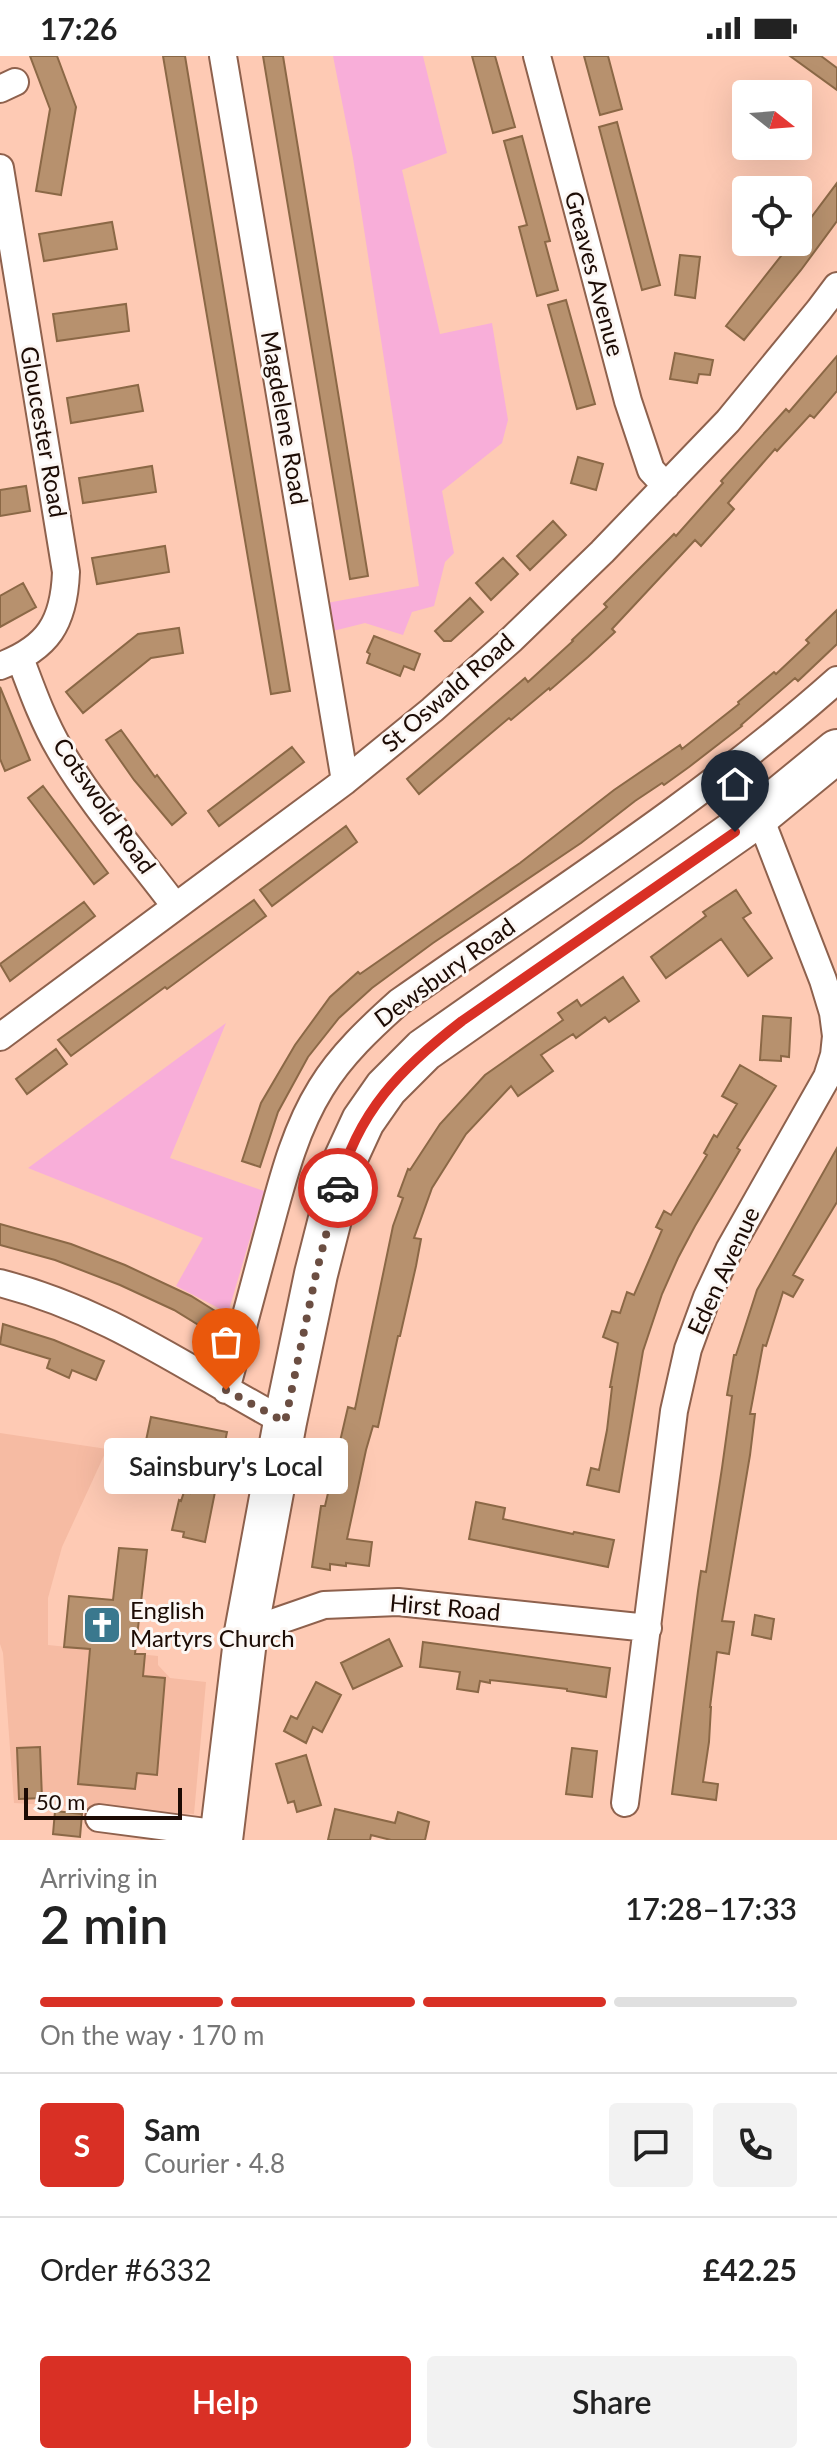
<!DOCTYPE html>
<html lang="en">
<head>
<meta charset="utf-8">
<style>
  body { margin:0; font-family:Lato,sans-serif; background:#f2f2f2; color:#222; height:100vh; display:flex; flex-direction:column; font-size:30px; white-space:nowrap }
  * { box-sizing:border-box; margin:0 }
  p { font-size:26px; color:#767676 }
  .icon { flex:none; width:44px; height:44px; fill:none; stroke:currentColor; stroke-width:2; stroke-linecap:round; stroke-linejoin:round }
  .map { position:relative; height:1784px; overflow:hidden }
  .panel { display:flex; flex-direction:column; background:#fff; flex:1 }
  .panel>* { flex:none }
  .needle { width:52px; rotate:107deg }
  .buttons { position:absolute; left:732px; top:24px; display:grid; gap:16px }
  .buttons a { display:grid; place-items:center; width:80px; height:80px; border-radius:8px; background:#fff; box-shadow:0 8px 32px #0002; font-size:40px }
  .scale { position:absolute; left:24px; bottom:20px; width:158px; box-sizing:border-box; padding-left:8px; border:4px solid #1c0b04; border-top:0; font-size:22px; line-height:28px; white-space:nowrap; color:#1c0b04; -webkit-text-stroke:6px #fcf7f4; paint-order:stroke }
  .pin { position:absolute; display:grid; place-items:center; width:68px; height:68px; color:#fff; margin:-82px -34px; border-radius:50% 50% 50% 0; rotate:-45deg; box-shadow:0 0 8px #0007 }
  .pin .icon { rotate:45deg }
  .courier { position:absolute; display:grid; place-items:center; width:80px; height:80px; margin:-40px; border:6px solid #d93025; border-radius:50%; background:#fff; color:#222; box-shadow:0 2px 10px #0007 }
  .bubble { position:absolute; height:56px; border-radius:8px; background:#fff; box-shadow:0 8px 32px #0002; font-size:26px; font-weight:600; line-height:56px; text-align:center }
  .overview em { font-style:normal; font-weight:600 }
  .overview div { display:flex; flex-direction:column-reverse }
  .overview { display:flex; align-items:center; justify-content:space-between; height:136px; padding:0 40px }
  h1 { font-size:52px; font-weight:600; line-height:60px }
  .bar { display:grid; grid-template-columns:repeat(4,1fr); gap:12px 8px; align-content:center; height:96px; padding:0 40px }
  .bar i { height:10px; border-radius:6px; background:#e0e0e0 }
  .bar .current { background:#d93025 }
  .bar p { grid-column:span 4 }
  .line { display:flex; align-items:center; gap:20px; padding:0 40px; border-top:2px solid #e0e0e0 }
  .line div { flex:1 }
  .round { display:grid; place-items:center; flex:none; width:84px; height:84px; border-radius:8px; background:#f2f2f2 }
  .button { display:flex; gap:16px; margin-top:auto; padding:16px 40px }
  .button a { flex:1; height:92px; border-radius:8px; background:#d93025; color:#fff; font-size:32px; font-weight:600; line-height:92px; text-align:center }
  .button a+a { background:#f2f2f2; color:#222 }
  .status { display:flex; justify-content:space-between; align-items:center; height:56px; padding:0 40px; background:#fff; direction:ltr }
  .status svg { height:22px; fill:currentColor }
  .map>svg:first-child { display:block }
  .built { fill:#f6bba3 }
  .green { fill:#f8aed9 }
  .building { fill:#b7916e; stroke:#8b6846; stroke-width:2 }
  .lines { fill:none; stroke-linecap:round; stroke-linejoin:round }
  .minor-casing { stroke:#8e614d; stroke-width:30 }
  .trunk-casing { stroke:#8e614d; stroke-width:46 }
  .minor { stroke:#fff; stroke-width:26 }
  .trunk { stroke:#fff; stroke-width:42 }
  .done { stroke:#6b4e42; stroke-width:8; stroke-dasharray:0 14.4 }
  .route { stroke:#d93025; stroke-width:10 }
  .labels { text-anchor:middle; stroke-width:6; stroke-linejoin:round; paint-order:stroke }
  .street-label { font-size:24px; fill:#1c0b04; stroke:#fcf7f4 }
  .poi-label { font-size:24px; fill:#1c0b04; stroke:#fcf7f4; text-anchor:start }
</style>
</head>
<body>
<div class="status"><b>17:26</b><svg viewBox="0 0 49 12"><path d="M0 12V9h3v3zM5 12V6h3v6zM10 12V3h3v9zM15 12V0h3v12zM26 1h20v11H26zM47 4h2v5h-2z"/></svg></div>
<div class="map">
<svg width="837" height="1784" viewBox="0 0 837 1784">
  <rect width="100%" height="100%" fill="#fecab4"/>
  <path class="built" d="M0 1377 107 1393 62 1491 48 1542V1589L158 1600V1609L170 1622 206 1626 194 1758 14 1747 3 1597 0 1588Z"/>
  <path class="green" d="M333 0H423L447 97 402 114 440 278 492 267 508 364 502 387 442 435 454 497 445 506 434 550 412 556 403 579 365 567 321 578 316 549 419 530 353 102Z
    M226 967 170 1102 264 1135 228 1257 176 1230 203 1182 28 1112Z"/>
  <path class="building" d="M30 0H57L76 51 61 139 36 135 50 53Z
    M163 0H185L290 635 271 638Z
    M263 0H283L368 520 350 523Z
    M472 0H495L515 71 493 77Z
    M584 0H608L622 53 600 59Z
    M790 0H821L837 12V34Z
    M617 66 660 229 642 234 599 71Z
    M522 80 550 185 545 186 558 234 537 240 519 171 527 169 504 85Z
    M837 127V165L801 214 744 284 726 270 792 186H798V179Z
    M112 166 117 193 44 205 39 178Z
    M680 199 700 201 695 242 675 239Z
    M566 244 595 348 577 353 548 249Z
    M126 248 129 275 57 285 53 258Z
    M675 297 713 304 710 319 699 318 697 327 670 323Z
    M837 300V335L814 362 810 359 777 395 775 393 728 447 734 453 701 490 695 484 612 573 615 576 588 601 550 634 549 632 511 664 509 662 419 738 407 723 525 622 528 626 573 585 572 584 607 551 604 548 674 478 676 480 723 427 721 425 786 353 789 356Z
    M138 329 143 355 71 367 67 342Z
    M578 401 603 408 596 434 571 427Z
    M152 410 156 436 83 447 79 422Z
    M26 430 30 455 0 460V434Z
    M553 465 566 479 530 514 517 500Z
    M165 490 169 516 97 528 92 502Z
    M503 502 518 518 491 544 476 527Z
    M23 527 36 551 0 571V540Z
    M470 542 483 556 451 585H444L435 575Z
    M837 554V588L798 625 795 622 741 669 742 670 689 711 664 729 662 727 635 745 581 787 433 887 372 932 339 962 308 1001 278 1056 260 1111 242 1105 261 1047 295 989 330 941 358 916 360 918 520 807 614 734 680 689 682 693 739 648 738 646 774 616 776 618 809 587 806 584Z
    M179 572 183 597 151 602 83 657 66 636 138 578Z
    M374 580 420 598 414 614 404 610 400 620 367 607 370 598 367 596Z
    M0 631 30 704 5 715 0 703Z
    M121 674 155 721 157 719 186 757 172 769 134 724 106 684Z
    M292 691 304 706 219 770 208 755Z
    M43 730 108 817 94 828 28 742Z
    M346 770 357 786 272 850 260 834Z
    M736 834 751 857 743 862 772 902 748 920 721 883 666 922 651 901 706 860 703 856Z
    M254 844 266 860 167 933 165 931 71 1000 58 984Z
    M84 846 95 860 10 925 0 908Z
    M623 921 639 945 609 966 605 961 576 982 573 978 541 999 553 1015 518 1040 511 1030 466 1078 432 1132 414 1182 421 1183 416 1210 400 1280H398L378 1371 373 1370 366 1394 347 1483 372 1486 369 1510 346 1507V1510L330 1508V1514L312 1511 321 1450H325L348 1351 355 1353 393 1170 403 1142 398 1140 408 1113 410 1114 440 1068 485 1019 563 964 558 957 577 944 581 950Z
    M763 960 791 962 789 1001 781 1000V1005L760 1004Z
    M56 993 67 1008 27 1038 16 1023Z
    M740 1009 776 1030 737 1092 740 1094 695 1170 678 1202 662 1238 643 1295 619 1436 587 1429 591 1412 599 1414 607 1374 612 1331H610L618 1287 603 1281 612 1255 620 1257 627 1236 634 1239 662 1174 656 1171 664 1155 671 1159 707 1099 704 1097 714 1079 717 1081 737 1048 722 1040Z
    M837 1092V1146L793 1219 803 1224 793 1241 783 1236 766 1290 763 1289 750 1358H755L750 1399 722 1565 734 1566 729 1598 717 1596 710 1651H711L709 1686 703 1726 718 1728 716 1744 672 1738 698 1535 701 1515 706 1516 722 1412 732 1340 727 1339 734 1299H736L757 1234Z
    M0 1168 71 1188 125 1209 191 1240 220 1258 210 1276 174 1254 120 1229 55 1204 0 1189Z
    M3 1268 54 1284 104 1305 96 1324 72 1314 69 1322 47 1312 50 1303 0 1288Z
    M151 1361 227 1376 205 1486 183 1481 184 1476 172 1474 179 1444 181 1445 184 1436 190 1437 196 1404 144 1394Z
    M476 1446 505 1452 503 1463 573 1478 574 1476 614 1484 608 1511 469 1483Z
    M119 1492 147 1494 135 1598H145L143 1620 165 1622 157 1719 137 1717 135 1733 78 1728 90 1593 64 1591 69 1540 113 1544Z
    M755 1559 774 1563 771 1583 752 1579Z
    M389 1583 402 1610 353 1633 341 1607Z
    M423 1586 610 1612 606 1641 567 1635V1633L490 1624V1627L480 1625 478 1636 457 1633 460 1616 420 1611Z
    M316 1626 341 1639 322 1676 313 1671 306 1687 284 1675 291 1660 297 1663Z
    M40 1691 42 1742 19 1743 17 1692Z
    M572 1692 597 1695 592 1741 566 1738Z
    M306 1699 321 1749 297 1756 294 1745 288 1747 276 1708Z
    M335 1753 395 1767 398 1756 429 1766 425 1784H391L371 1779 370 1784H328Z
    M55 1755 82 1758 80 1781 53 1778Z"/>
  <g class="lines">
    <defs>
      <path id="minor" d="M223 0 345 725
        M537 0 628 345 651 414 666 430
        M0 33 15 26
        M0 112 66 516C64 567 48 592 0 610
        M20 602C32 634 43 665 60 694 92 749 137 799 175 850
        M0 981 345 725 432 654 512 583 602 496 728 365 819 254 837 230
        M0 1227C109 1255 188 1314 285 1366
        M226 1334C240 1283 253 1232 267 1181 281 1130 293 1077 321 1032 341 999 370 972 399 946 547 842 701 745 837 624
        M246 1576 324 1549 398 1546 648 1572
        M625 1747 674 1355 688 1293 707 1241 729 1194 827 1021 834 999 836 980 833 957 823 924 759 759
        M99 1762 221 1778"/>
      <path id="trunk" d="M221 1784 246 1576 285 1366 316 1218 345 1104 363 1065 386 1032 424 994 759 759 837 695"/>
    </defs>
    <use href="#minor" class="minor-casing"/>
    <use href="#trunk" class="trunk-casing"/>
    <use href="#minor" class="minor"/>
    <use href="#trunk" class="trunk"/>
  </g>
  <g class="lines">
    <path class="done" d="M226 1334 285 1366 316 1218 338 1132"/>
    <path class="route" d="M338 1132C357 1056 401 1012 462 965L735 776"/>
  </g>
  <defs>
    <symbol id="church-square" viewBox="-11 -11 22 22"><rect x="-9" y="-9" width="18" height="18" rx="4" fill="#3a788e" stroke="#fcf7f4"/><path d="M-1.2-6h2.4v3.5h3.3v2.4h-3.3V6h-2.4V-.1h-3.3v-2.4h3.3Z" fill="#fff"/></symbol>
  </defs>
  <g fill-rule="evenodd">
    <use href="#church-square" x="80" y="1547" width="44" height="44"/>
  </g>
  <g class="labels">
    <g class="street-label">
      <text transform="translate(594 218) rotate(75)" y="8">Greaves Avenue</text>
      <text transform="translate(284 362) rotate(80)" y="8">Magdelene Road</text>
      <text transform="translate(43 376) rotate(80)" y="8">Gloucester Road</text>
      <text transform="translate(448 637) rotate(-41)" y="8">St Oswald Road</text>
      <text transform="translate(104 750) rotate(55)" y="8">Cotswold Road</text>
      <text transform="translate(445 917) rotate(-36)" y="8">Dewsbury Road</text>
      <text transform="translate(724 1215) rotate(-65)" y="8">Eden Avenue</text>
      <text transform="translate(445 1552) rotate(5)" y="8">Hirst Road</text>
    </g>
    <g class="poi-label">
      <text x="130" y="1563">English<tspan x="130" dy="28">Martyrs Church</tspan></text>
    </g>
  </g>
</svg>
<div class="buttons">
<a><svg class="needle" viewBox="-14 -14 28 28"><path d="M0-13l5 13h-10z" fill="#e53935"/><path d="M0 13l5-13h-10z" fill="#767676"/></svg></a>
<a><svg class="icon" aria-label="locate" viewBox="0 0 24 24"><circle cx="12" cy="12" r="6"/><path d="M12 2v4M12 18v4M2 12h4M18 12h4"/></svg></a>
</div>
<div class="scale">50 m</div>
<div class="pin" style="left:226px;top:1334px;background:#ea580c"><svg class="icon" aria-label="bag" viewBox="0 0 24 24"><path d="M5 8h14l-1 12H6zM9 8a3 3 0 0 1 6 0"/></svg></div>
<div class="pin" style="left:735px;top:776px;background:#1f2937"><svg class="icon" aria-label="home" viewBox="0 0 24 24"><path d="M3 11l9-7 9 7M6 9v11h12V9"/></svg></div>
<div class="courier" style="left:338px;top:1132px"><svg class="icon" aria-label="car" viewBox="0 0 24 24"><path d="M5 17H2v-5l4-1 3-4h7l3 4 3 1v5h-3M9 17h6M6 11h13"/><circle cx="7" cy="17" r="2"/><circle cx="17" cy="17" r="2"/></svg></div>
<div class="bubble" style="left:104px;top:1382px;width:244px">Sainsbury's Local</div>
</div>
<section class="panel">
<div class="overview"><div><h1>2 min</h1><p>Arriving in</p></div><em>17:28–17:33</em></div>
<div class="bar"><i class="current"></i><i class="current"></i><i class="current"></i><i></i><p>On the way · 170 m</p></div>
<div class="line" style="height:144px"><b class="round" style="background:#d93025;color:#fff">S</b><div><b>Sam</b><p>Courier · 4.8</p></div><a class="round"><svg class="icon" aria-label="chat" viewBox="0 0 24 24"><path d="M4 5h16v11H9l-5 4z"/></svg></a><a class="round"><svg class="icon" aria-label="phone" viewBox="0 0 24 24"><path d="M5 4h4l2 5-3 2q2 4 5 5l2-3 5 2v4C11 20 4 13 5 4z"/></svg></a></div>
<div class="line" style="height:104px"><div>Order #6332</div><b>£42.25</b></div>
<div class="button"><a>Help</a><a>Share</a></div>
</section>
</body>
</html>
